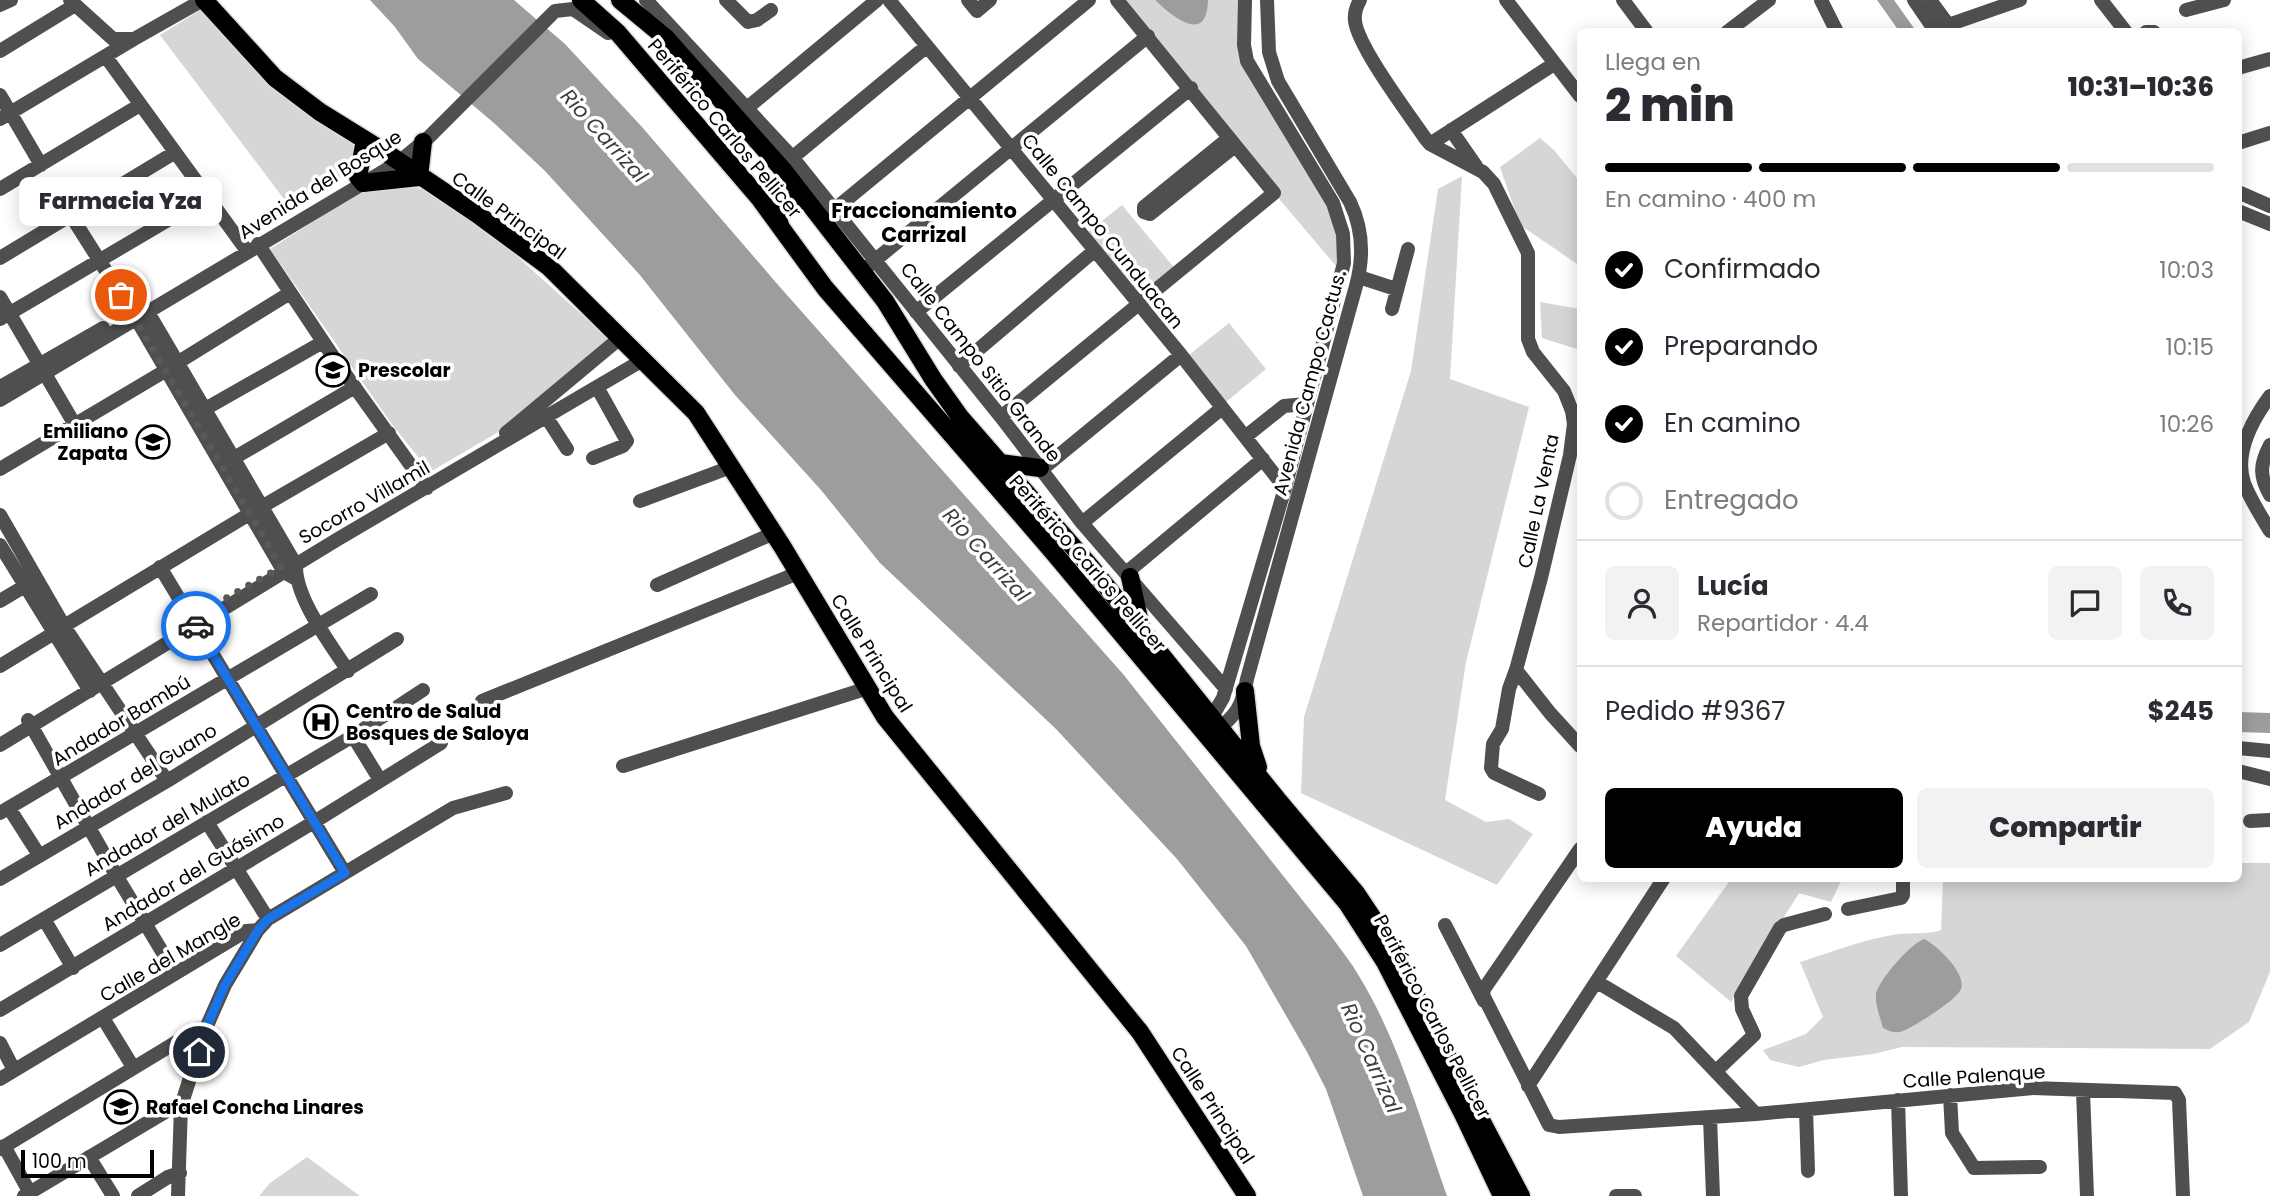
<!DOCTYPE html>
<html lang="es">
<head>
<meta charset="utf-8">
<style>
  body { margin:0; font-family:Poppins,sans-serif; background:#f2f2f3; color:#2b2b33; height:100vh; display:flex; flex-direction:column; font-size:26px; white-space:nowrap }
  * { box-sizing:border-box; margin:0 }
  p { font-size:23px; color:#7c7c81 }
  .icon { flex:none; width:38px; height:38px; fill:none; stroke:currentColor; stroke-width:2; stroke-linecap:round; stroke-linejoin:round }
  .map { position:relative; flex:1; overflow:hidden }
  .drawer { position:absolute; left:1577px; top:28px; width:665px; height:854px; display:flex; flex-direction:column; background:#fff; border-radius:10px; box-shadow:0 4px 18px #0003 }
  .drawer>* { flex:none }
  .scale { position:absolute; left:21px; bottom:18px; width:133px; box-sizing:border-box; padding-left:7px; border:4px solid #000; border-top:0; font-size:19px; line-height:24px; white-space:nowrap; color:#000; -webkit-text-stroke:5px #fff; paint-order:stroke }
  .pin { position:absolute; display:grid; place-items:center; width:60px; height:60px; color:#fff; margin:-30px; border:4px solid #fff; border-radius:50%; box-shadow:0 2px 7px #0007 }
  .courier { position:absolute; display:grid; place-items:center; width:70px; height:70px; margin:-35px; border:5px solid #1a73e8; border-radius:50%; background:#fff; color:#222; box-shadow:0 2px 9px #0007 }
  .bubble { position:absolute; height:49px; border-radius:10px; background:#fff; box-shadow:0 4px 18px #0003; font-size:23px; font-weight:800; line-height:49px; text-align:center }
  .overview em { font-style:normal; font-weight:800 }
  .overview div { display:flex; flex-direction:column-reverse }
  .overview { display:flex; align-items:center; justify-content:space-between; height:119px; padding:0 28px }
  h1 { font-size:46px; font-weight:800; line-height:52px }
  .bar { display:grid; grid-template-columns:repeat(4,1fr); gap:10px 7px; align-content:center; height:84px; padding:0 28px }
  .bar i { height:9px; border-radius:5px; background:#e1e1e2 }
  .bar .on { background:#000 }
  .bar p { grid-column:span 4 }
  .line { display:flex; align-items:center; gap:18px; padding:0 28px; border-top:2px solid #e1e1e2 }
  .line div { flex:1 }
  .round { display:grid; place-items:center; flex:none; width:74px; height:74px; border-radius:10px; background:#f2f2f3 }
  ol { padding:0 28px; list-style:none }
  li { display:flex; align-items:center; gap:21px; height:77px }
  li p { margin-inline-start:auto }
  li .icon { padding:7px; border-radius:50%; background:#000; color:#fff; stroke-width:4 }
  li:last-child { color:#7c7c81 }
  li i { width:38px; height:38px; border:4px solid #e1e1e2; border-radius:50% }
  .button { display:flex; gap:14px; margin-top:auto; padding:14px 28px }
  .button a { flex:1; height:80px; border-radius:10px; background:#000; color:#fff; font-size:28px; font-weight:800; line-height:80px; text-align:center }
  .button a+a { background:#f2f2f3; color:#2b2b33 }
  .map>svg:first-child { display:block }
  .green { fill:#d6d6d6 }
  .water { fill:#9d9d9d }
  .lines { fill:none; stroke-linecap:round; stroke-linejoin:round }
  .major-casing { stroke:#dbdbdb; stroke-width:21 }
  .minor { stroke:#4f4f4f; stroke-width:14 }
  .major { stroke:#000; stroke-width:18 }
  .done { stroke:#595959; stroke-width:7; stroke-dasharray:0 12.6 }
  .route { stroke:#1a73e8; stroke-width:9 }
  .labels { text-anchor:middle; stroke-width:7; stroke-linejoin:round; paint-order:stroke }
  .street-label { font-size:19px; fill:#000; stroke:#fff }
  .poi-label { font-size:19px; font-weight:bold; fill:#000; stroke:#fff; text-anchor:start }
  .water-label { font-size:21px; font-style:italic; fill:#3e3e3e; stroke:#fff }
  .neighbourhood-label { font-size:21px; font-weight:bold; fill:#000; stroke:#fff }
</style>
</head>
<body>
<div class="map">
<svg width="2270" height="1196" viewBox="0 0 2270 1196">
  <rect width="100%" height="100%" fill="#fff"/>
  <path class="green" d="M1117 0H1245L1244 45 1333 203 1342 273 1274 193Z
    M205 7 314 118 359 149 356 168 290 207 160 35Z
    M1540 138 1554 150 1580 182V266L1520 225 1500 167Z
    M1462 176 1450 379 1529 407 1466 662 1445 800 1486 822 1509 819 1533 834 1497 885 1301 793 1304 717 1411 371 1438 189Z
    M396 181 433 193 510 250 611 341 500 431 430 472 391 423 270 249 358 193Z
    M1122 205 1177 271 1138 303 1083 236Z
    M1540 302 1580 309V350L1542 338Z
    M1229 323 1266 369 1226 402 1189 355Z
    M2238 863H2270V972L2249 1022 2210 1049 1902 1047 1873 1054 1824 1060 1799 1067 1770 1060 1763 1050 1806 1034 1823 1017 1800 962C1831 952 1860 941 1892 935 1906 932 1929 935 1941 930L1943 879 2238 878Z
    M1731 879H1842L1831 902 1799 893 1731 1002 1676 956Z
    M307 1157 360 1196H259L270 1183Z"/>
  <path class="water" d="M370 0H514L565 44 642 127 779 286 1123 674 1331 936C1341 950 1351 962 1359 976 1400 1043 1421 1123 1447 1196H1363L1326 1089 1307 1052 1246 946 1177 859 1056 729 880 563 821 490 735 395 639 274 545 171 494 123 418 59 395 27Z
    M1155 0H1208C1207 46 1172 16 1155 0Z
    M1877 0H1894L1916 31H1899Z
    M2238 712 2270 713V733L2238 732Z
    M1924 939C1937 945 1967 974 1961 989 1957 1000 1915 1026 1903 1031 1896 1034 1889 1031 1883 1028 1880 1017 1875 1005 1876 994 1878 981 1911 943 1924 939Z"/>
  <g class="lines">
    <defs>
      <path id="major" d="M204 0 275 78 320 112 391 156 477 214 549 267 696 413 782 546 885 717 1140 1032 1247 1196
        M581 0 618 33 760 199 825 288 1054 553 1347 903 1385 962 1463 1114 1502 1196
        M620 0 666 38 784 171 885 301 933 379 960 417 1090 566 1277 799 1356 893 1382 932 1521 1196
        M365 140 358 177 363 183 419 177
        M419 177 423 142
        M780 225 777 214 785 202 799 199 809 203
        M1000 463 1040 468
        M1130 577 1141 628
        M1245 691 1251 746 1258 767"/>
    </defs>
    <use href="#major" class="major-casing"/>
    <path class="minor" d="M70 0 113 39H134L203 0
      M646 0 792 157 1001 417 1082 523 1226 689
      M726 0 748 22 757 20 771 10
      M889 0 1181 355 1285 488
      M968 0 977 11 990 0
      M1360 0C1356 7 1354 13 1355 21 1358 47 1408 113 1425 138L1430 144 1483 172 1494 184 1528 253V339L1533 352 1564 391 1572 411 1574 424 1570 455 1541 578 1516 670 1550 713 1580 746
      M1506 0 1580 96
      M1623 0 1647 32
      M1821 0 1837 32
      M1914 0 1936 32
      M1930 0 1952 30
      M2101 0 2126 32
      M0 5 11 0
      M2186 10 2224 0
      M1948 25 2020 0
      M1727 32 1769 0
      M2146 32H2154
      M0 51 75 5
      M106 57 247 251
      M2238 68 2270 59
      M0 95 41 165
      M747 108 877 0
      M0 119 134 39
      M1451 130 1476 166
      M1229 138 1144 207V212L1150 214 1235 146
      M2238 143 2270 133
      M1430 144 1554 64
      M787 162 927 46
      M0 189 140 105
      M2238 192 2270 206
      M2238 211 2270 224
      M70 214 137 320 284 572 296 579
      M829 214 1089 0
      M258 244 336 361 427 488
      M0 258 174 153
      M868 266 1148 36
      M1359 277 1396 289
      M0 297 75 425
      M145 307 296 565C295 598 330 643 348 671
      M1392 309 1408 249
      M916 312 1191 88
      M0 319 207 197
      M177 363 290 293
      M959 366 1094 251
      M0 387 103 328
      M2270 396C2253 419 2234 453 2244 483 2250 499 2261 516 2270 531
      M0 400 399 162 428 138 555 11 573 9 608 33
      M205 409 323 342
      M1001 417 1274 193 1117 0
      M547 418 567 449
      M506 433 620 338
      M1245 437 1284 406 1306 404
      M2270 445C2260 464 2259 476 2270 495
      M234 458 355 387
      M593 458 623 446 627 441 597 387
      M0 469 165 371
      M1041 470 1181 355
      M640 501 731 467
      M263 506 389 433
      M0 515 64 626 167 781
      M1082 523 1222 408
      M0 545 90 691
      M160 567 345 873
      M1126 573 1263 459
      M657 585 774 533
      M0 601 25 586
      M64 626 251 513
      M0 666 54 633
      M1517 667 1509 689 1502 729 1493 744 1491 768 1494 773 1539 794
      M482 701 798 573
      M28 720 116 875 175 973
      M1203 721 1216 710 1223 698 1285 488 1344 263 1343 234 1333 203 1247 61 1244 45 1245 0
      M1213 734C1236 715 1242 708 1247 679L1356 286C1364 257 1363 229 1350 202L1278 81 1269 52 1267 0
      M353 736 380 780
      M0 745 338 539 641 361
      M2238 748 2270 751
      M623 766 868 688
      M2238 771 2270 779
      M9 808 39 855
      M0 813 371 594
      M2250 821 2270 820
      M207 822 268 919
      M1580 849 1484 989 1483 995 1549 1125 1559 1127 1756 1114 2033 1088 2175 1093 2179 1100 2183 1196
      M0 879 167 781 397 639
      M1848 909 1901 898 1903 895V878
      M44 919 73 968
      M1445 925 1484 1001
      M0 945 353 736 423 690
      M1597 982 1674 1028 1756 1114
      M0 1010 314 822 441 743
      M103 1018 133 1067
      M0 1043 14 1070
      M1716 1071 1754 1035 1742 1009 1741 996 1780 928 1784 925 1825 914
      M0 1079 246 931 258 930
      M1528 1086 1664 878
      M2083 1091 2087 1196
      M1950 1095 1952 1133 1974 1168 2040 1167
      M1898 1100 1901 1196
      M1806 1110 1808 1171
      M1710 1118 1713 1196
      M4 1146 30 1193
      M0 1149 198 1029 206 1028
      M89 1157 113 1196
      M24 1196 172 1108 181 1106
      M138 1196 168 1177 180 1173
      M178 1196 181 1106 206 1028 225 985 258 930 268 919 453 808 506 793
      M1616 1196H1635"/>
    <use href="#major" class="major"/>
  </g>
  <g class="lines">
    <path class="done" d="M121 295 281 567 191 618 196 626"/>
    <path class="route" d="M196 626 345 873 268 919 258 930 225 985 206 1028 199 1052"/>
  </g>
  <defs>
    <symbol id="school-ring" viewBox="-11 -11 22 22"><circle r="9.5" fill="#fff" stroke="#000" stroke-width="1.5"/><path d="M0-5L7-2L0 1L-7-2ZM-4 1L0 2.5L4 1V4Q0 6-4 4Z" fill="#000"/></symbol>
    <symbol id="hospital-ring" viewBox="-11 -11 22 22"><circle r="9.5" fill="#fff" stroke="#000" stroke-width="1.5"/><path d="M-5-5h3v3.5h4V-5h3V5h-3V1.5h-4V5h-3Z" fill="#000"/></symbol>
  </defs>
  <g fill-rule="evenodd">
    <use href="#school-ring" x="314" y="351" width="38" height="38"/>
    <use href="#school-ring" x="134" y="423" width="38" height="38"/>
    <use href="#hospital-ring" x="302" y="703" width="38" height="38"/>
    <use href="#school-ring" x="102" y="1088" width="38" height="38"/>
  </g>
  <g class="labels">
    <g class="street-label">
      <text transform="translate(725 128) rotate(50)" y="7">Periférico Carlos Pellicer</text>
      <text transform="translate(320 184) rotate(-32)" y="7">Avenida del Bosque</text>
      <text transform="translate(509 215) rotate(36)" y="7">Calle Principal</text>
      <text transform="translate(1103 231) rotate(51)" y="7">Calle Campo Cunduacan</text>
      <text transform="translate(981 362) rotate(52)" y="7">Calle Campo Sitio Grande</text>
      <text transform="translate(1309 383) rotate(-75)" y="7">Avenida Campo Cactus.</text>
      <text transform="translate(1538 501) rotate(-78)" y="7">Calle La Venta</text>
      <text transform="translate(364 502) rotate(-30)" y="7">Socorro Villamil</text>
      <text transform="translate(1088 563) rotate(49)" y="7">Periférico Carlos Pellicer</text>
      <text transform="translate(872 653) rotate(58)" y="7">Calle Principal</text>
      <text transform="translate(121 720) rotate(-31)" y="7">Andador Bambú</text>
      <text transform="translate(135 776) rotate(-31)" y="7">Andador del Guano</text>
      <text transform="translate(167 824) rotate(-30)" y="7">Andador del Mulato</text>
      <text transform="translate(193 872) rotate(-31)" y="7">Andador del Guásimo</text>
      <text transform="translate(170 957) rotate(-30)" y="7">Calle del Mangle</text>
      <text transform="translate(1433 1016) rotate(62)" y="7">Periférico Carlos Pellicer</text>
      <text transform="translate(1974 1076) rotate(-4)" y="7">Calle Palenque</text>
      <text transform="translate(1213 1105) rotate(57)" y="7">Calle Principal</text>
    </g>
    <g class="poi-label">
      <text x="358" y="377">Prescolar</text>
      <text x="128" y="438" text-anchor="end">Emiliano<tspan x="128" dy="22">Zapata</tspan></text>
      <text x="346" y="718">Centro de Salud<tspan x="346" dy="22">Bosques de Saloya</tspan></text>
      <text x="146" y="1114">Rafael Concha Linares</text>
    </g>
    <g class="water-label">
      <text transform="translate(604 136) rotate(48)" y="7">Rio Carrizal</text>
      <text transform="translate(986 555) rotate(48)" y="7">Rio Carrizal</text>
      <text transform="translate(1371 1058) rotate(66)" y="7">Rio Carrizal</text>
    </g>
    <g class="neighbourhood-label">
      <text x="924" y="218">Fraccionamiento<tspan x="924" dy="24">Carrizal</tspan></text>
    </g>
  </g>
</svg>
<div class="scale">100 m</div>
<div class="pin" style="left:121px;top:295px;background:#ea580c"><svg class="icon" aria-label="bag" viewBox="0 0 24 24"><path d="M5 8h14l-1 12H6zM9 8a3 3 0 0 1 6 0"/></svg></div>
<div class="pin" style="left:199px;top:1052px;background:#1f2937"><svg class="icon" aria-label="home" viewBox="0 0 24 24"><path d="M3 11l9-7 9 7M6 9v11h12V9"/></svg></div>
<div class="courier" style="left:196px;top:626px"><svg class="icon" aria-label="car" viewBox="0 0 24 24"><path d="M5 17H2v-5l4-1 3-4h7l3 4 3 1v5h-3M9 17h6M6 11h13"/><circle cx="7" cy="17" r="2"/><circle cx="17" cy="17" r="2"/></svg></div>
<div class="bubble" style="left:19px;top:177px;width:203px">Farmacia Yza</div>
<section class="drawer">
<div class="overview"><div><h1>2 min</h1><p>Llega en</p></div><em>10:31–10:36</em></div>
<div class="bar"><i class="on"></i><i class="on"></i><i class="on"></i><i></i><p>En camino · 400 m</p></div>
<ol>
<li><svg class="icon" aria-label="check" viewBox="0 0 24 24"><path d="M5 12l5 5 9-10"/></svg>Confirmado<p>10:03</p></li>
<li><svg class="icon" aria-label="check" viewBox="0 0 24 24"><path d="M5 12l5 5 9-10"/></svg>Preparando<p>10:15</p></li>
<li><svg class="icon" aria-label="check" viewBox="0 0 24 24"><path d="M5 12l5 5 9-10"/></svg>En camino<p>10:26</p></li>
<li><i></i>Entregado</li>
</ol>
<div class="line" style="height:126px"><a class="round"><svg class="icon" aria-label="person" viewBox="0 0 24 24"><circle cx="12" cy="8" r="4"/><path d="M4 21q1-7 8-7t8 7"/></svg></a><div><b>Lucía</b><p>Repartidor · 4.4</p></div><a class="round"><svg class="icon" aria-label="chat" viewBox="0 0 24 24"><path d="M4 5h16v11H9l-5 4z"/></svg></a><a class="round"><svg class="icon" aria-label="phone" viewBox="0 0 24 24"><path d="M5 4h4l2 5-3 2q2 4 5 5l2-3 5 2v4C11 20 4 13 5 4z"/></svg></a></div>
<div class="line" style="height:91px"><div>Pedido #9367</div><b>$245</b></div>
<div class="button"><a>Ayuda</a><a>Compartir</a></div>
</section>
</div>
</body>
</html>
